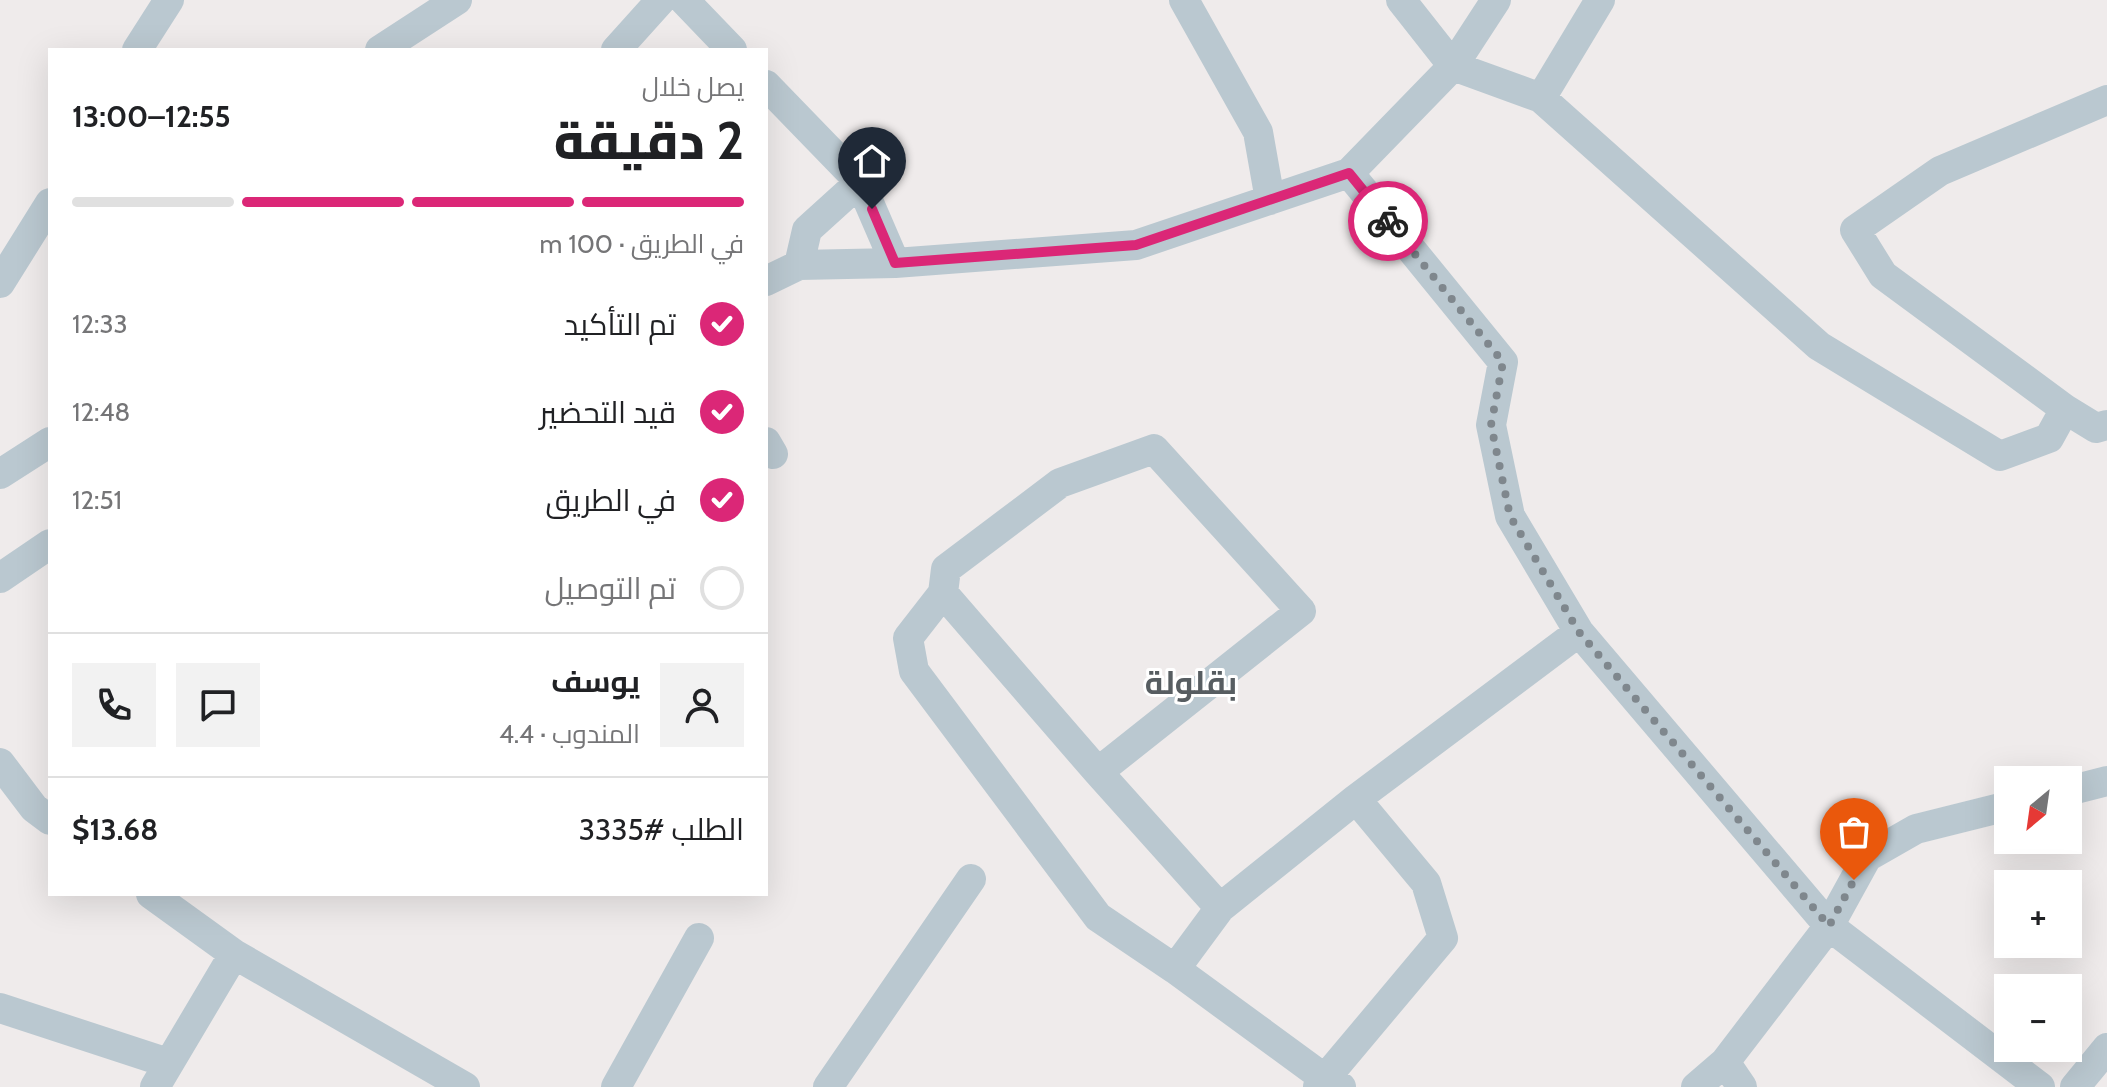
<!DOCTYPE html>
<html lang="ar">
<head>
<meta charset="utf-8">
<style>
  body { margin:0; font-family:Cabin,Cairo,sans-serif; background:#f2f2f2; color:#202124; direction:rtl; height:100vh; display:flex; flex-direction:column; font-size:30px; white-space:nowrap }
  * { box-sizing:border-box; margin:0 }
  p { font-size:26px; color:#757577 }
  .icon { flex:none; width:44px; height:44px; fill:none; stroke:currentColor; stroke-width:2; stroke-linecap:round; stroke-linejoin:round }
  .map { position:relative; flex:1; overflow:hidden; direction:ltr }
  .panel { position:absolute; left:48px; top:48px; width:720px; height:848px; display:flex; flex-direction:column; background:#fff; border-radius:0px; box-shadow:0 8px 32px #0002; direction:rtl }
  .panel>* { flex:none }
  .needle { width:52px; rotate:209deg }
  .buttons { position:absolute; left:1994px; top:766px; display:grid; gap:16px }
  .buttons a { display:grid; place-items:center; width:88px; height:88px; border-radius:0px; background:#fff; box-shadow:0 8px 32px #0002; font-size:40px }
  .pin { position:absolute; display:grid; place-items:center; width:68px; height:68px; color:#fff; margin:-82px -34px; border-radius:50% 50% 50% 0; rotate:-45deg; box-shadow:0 0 8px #0007 }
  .pin .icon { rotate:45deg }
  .courier { position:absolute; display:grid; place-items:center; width:80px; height:80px; margin:-40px; border:6px solid #db2777; border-radius:50%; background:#fff; color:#222; box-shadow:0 2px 10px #0007 }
  .overview em { font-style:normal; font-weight:800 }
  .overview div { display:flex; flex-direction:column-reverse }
  .overview { display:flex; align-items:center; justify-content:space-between; height:136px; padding:0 24px }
  h1 { font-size:52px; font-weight:800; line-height:60px }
  .bar { display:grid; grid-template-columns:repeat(4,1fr); gap:12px 8px; align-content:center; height:96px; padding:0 24px }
  .bar i { height:10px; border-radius:6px; background:#e0e0e0 }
  .bar .on { background:#db2777 }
  .bar p { grid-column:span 4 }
  .line { display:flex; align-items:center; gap:20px; padding:0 24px; border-top:2px solid #e0e0e0 }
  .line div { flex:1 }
  .round { display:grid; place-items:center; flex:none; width:84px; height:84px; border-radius:0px; background:#f2f2f2 }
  ol { padding:0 24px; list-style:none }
  li { display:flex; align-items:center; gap:24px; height:88px }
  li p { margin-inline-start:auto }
  li .icon { padding:8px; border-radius:50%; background:#db2777; color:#fff; stroke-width:4 }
  li:last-child { color:#757577 }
  li i { width:44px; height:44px; border:4px solid #e0e0e0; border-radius:50% }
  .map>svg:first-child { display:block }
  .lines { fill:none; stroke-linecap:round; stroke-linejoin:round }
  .street { stroke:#bac8d0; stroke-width:30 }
  .done { stroke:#7f878d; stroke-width:8; stroke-dasharray:0 14.4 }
  .route { stroke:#db2777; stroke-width:10 }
  .labels { text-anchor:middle; stroke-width:6; stroke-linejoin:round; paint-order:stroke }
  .quarter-label { font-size:32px; font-weight:bold; fill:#575d61; stroke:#fff }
</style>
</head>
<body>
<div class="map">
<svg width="2107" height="1087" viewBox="0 0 2107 1087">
  <rect width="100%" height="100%" fill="#efebeb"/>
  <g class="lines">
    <path class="street" d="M684 0 732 50
      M1184 0 1258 132 1270 200
      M1401 0 1453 66 1541 98 1819 346 2000 456 2049 438 2065 409
      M137 50 169 0
      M380 50 457 0
      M616 50 661 0
      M766 85 860 182 895 263
      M1541 98 1600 0
      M2107 100 1940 171 1855 230 1883 275 2065 409 2096 428 2107 425
      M1349 173 1503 362 1491 425 1510 516 1579 632 1829 926 2040 1087
      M799 265 807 230 860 182
      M766 281 799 265 895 263 1136 245 1349 173 1453 66 1496 0
      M0 283 50 203
      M766 442 773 454
      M0 474 50 442
      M0 578 50 544
      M943 593 1098 772 1220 908
      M0 763 34 808 50 820
      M1098 772 1301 611 1154 449 1060 483 946 569 943 593 908 638 914 671 1098 917 1175 969 1324 1078 1341 1087
      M2068 791 2107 781
      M151 894 234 954 465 1087
      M1175 969 1220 908 1356 799 1579 632
      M0 1008 168 1063
      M1725 1062 1742 1087
      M155 1087 234 954
      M616 1087 699 938
      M828 1087 971 879
      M1318 1087 1443 938 1426 883 1356 799
      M1696 1087 1725 1062 1829 926 1867 857 1916 829 2008 806
      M2075 1087 2107 1048"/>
  </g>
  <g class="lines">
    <path class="done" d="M1388 221 1503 362 1491 425 1510 516 1579 632 1829 926 1854 880"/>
    <path class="route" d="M872 209 895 263 1136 245 1349 173 1388 221"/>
  </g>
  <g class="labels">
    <g class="quarter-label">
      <text x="1191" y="694">بقلولة</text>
    </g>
  </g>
</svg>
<div class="buttons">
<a><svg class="needle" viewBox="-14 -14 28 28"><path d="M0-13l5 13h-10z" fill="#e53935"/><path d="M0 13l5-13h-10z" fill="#757577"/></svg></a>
<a>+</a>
<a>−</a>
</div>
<div class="pin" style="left:1854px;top:880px;background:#ea580c"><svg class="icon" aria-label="bag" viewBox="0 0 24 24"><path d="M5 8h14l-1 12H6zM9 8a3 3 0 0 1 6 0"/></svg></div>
<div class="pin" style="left:872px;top:209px;background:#1f2937"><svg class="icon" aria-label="home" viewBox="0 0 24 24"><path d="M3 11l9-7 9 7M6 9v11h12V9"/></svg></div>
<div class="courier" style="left:1388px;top:221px"><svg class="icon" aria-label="bike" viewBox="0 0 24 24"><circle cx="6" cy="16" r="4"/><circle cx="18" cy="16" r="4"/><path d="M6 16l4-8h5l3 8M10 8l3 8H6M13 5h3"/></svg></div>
<section class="panel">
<div class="overview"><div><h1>2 دقيقة</h1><p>يصل خلال</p></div><em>12:55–13:00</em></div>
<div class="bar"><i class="on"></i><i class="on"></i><i class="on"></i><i></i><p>في الطريق · 100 m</p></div>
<ol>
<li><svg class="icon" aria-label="check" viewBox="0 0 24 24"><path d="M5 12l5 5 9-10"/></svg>تم التأكيد<p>12:33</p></li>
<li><svg class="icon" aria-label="check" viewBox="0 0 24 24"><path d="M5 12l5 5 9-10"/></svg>قيد التحضير<p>12:48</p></li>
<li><svg class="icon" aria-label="check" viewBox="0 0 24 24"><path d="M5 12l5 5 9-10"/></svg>في الطريق<p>12:51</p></li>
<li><i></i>تم التوصيل</li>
</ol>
<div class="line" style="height:144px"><a class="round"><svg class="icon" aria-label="person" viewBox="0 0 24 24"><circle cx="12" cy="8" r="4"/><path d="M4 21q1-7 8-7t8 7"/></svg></a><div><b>يوسف</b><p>المندوب · 4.4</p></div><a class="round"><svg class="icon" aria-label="chat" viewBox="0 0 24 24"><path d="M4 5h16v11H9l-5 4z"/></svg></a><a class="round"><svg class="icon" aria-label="phone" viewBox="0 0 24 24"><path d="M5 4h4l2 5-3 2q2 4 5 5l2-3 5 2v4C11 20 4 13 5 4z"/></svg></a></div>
<div class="line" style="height:104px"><div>الطلب #3335</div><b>$13.68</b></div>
</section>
</div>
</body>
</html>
